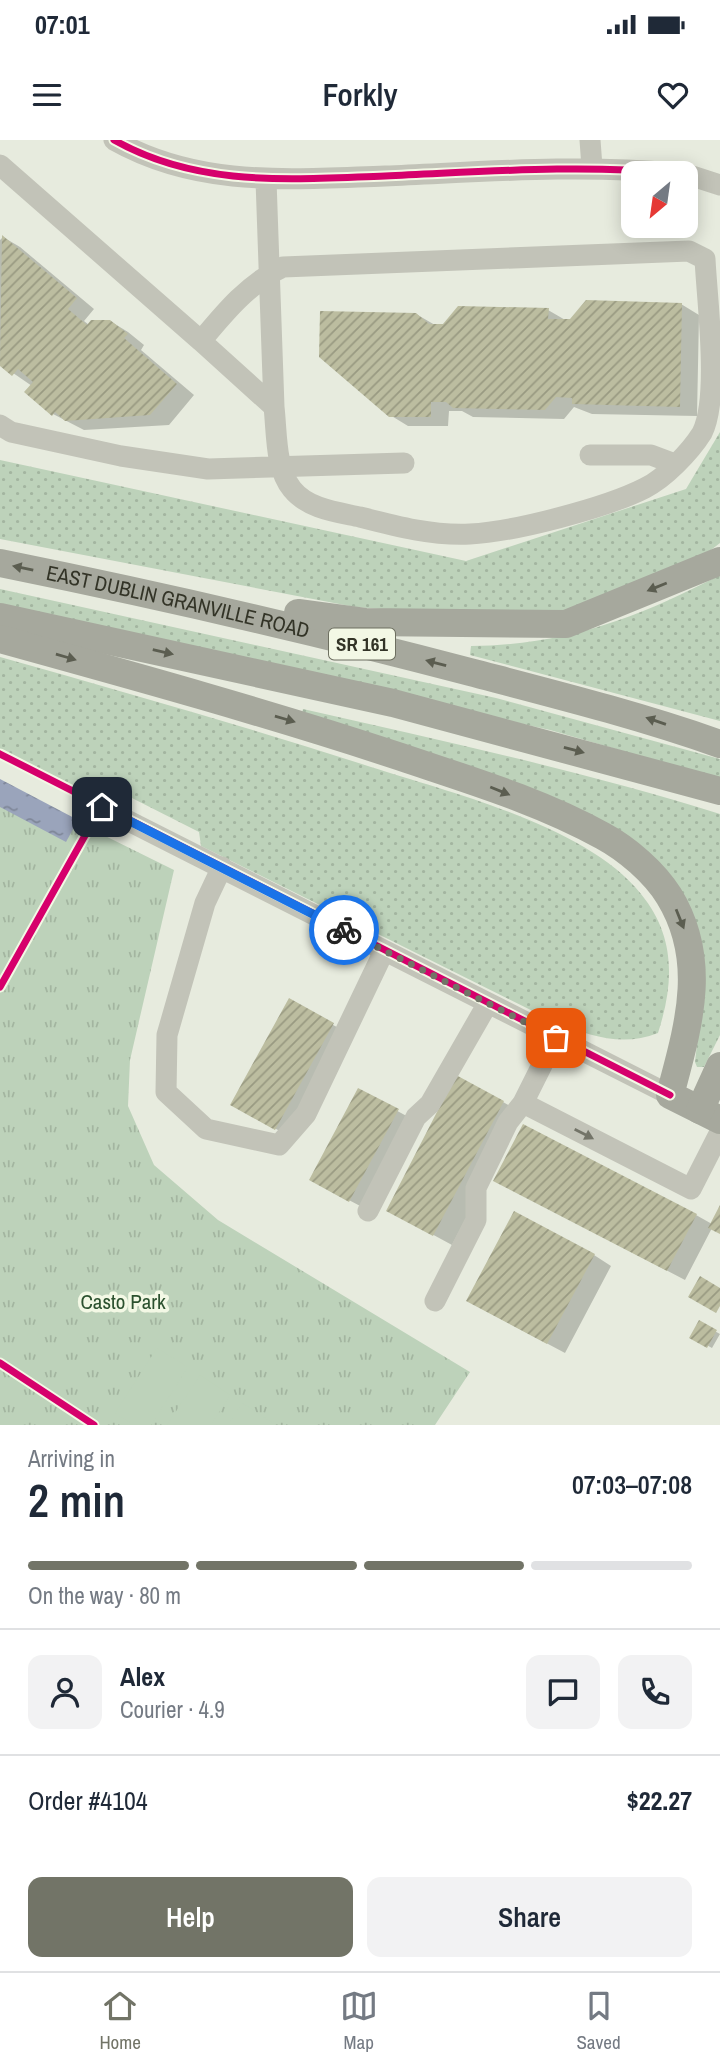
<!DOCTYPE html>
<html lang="en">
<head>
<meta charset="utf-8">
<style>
  body { margin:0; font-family:"Archivo Narrow",sans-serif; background:#f2f2f3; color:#1f2937; height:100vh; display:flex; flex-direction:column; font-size:26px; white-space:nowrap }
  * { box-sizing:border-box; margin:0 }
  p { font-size:23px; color:#747a83 }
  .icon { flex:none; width:38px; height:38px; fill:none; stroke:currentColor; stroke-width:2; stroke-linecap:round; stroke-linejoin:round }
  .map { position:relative; height:1285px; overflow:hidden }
  .drawer { display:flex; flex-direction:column; background:#fff; flex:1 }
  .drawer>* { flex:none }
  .needle { width:46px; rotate:209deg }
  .buttons { position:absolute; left:621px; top:21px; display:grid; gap:14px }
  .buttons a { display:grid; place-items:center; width:77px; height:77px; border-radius:14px; background:#fff; box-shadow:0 4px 18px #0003; font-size:35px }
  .pin { position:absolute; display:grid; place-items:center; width:60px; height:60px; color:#fff; margin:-30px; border-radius:14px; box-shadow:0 4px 10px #0006 }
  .courier { position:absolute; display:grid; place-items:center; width:70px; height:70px; margin:-35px; border:5px solid #1a73e8; border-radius:50%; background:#fff; color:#222; box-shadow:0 2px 9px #0007 }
  .summary em { font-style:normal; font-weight:600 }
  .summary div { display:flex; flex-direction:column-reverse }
  .summary { display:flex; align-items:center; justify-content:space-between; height:119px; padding:0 28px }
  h1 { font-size:46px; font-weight:600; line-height:52px }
  .bar { display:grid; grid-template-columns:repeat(4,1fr); gap:10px 7px; align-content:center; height:84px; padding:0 28px }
  .bar i { height:9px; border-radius:5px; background:#e0e1e3 }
  .bar .active { background:#727467 }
  .bar p { grid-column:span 4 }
  .line { display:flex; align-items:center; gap:18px; padding:0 28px; border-top:2px solid #e0e1e3 }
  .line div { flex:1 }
  .round { display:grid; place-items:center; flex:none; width:74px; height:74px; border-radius:14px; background:#f2f2f3 }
  .primary-button { display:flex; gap:14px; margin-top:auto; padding:14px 28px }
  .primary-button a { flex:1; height:80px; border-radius:14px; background:#727467; color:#fff; font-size:28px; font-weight:600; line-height:80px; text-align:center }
  .primary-button a+a { background:#f2f2f3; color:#1f2937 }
  .status { display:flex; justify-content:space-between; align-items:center; height:49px; padding:0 35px; background:#fff; direction:ltr }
  .status svg { height:19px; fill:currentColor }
  header { display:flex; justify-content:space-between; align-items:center; height:91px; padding:0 28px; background:#fff; font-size:32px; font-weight:600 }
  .dock { display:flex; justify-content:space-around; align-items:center; height:98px; border-top:2px solid #e0e1e3; background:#fff; font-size:19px; color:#747a83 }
  .dock a { display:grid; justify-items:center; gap:4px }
  .dock .active { color:#727467 }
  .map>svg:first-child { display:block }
  .grass { fill:url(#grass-dots) }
  .park { fill:url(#park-tufts) }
  .garden { fill:#bdd2ba }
  .water { fill:url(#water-ripples) }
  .shadow { fill:#0003 }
  .building { fill:url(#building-hatch) }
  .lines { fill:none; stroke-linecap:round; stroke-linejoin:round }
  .minor { stroke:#c2c3b8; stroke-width:21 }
  .major { stroke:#a6a89d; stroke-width:28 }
  .cycleway-casing { stroke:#f3f8e5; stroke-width:11 }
  .cycleway { stroke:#d6006c; stroke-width:7 }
  .oneway { fill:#5b5d50 }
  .oneway2 { fill:#737468 }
  .done { stroke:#727467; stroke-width:7; stroke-dasharray:0 12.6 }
  .route { stroke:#1a73e8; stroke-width:9 }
  .labels { text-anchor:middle; stroke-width:7; stroke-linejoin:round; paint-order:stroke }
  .shield { fill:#f3f8e5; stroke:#6d6f60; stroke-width:2 }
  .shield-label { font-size:19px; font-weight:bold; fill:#333427 }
  .street-label { font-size:21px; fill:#333427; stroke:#f3f8e5 }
  .park-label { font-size:21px; fill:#2b512e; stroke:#f3f8e5 }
</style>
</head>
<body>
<div class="status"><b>07:01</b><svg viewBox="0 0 49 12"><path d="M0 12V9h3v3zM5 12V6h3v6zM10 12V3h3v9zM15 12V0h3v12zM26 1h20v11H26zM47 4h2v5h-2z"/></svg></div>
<header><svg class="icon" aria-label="menu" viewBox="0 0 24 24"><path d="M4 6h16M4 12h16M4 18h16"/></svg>Forkly<svg class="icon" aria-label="heart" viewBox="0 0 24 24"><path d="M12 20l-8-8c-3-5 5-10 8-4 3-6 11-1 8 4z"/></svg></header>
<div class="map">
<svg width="720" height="1285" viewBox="0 0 720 1285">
  <defs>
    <pattern id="grass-dots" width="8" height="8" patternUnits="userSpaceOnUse" patternTransform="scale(1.75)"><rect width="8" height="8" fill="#bdd2ba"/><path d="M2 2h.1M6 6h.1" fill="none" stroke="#a3b5a0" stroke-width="1.8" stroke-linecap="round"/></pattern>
    <pattern id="park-tufts" width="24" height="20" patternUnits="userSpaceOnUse" patternTransform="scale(1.75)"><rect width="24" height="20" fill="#bdd2ba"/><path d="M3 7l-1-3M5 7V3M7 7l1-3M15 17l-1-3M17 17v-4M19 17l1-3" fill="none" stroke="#a3b5a0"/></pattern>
    <pattern id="water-ripples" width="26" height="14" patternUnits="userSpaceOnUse" patternTransform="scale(1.75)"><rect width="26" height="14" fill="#9aa4bb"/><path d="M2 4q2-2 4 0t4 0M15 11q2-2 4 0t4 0" fill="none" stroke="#7e8698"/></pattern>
    <pattern id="building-hatch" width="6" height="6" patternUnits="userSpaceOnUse" patternTransform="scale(1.75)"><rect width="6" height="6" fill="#bcbda0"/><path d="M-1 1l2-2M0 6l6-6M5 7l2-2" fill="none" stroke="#999a82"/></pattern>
  </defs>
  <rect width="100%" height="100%" fill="#e7ebde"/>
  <path class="grass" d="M720 292V403L707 413 564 472 504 479 355 467 0 399V320L466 421 686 349Z
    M720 435V581L470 515 471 506C565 505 638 478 720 435Z
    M0 449 496 558 720 619V639L550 590 0 469Z
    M0 517C124 552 248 587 371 627 452 653 587 686 641 754 676 797 674 843 658 893 623 907 590 896 557 883L201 706 199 692 126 655 120 664 74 649 0 610Z
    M303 569C443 601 583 631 720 674V895L704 927H697L695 922 702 860 648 718 301 576Z"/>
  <path class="park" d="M0 644 174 730 130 920 128 966 154 1025 218 1080 470 1232 435 1285H0Z"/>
  <path class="garden" d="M157 1208 188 1227 151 1285H134L115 1273Z
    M200 1235 230 1255 211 1285H167Z
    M242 1263 273 1283 271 1285H228Z"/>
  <path class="water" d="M0 639 78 680 66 702 0 667Z"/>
  <path class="shadow" d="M3 97 20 107 94 169 84 181 89 185 110 181 128 192 144 205 141 210 194 255 169 285 84 290 53 274 32 246 0 224V100Z
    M681 164 699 175 697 276 592 274 574 267 564 279 473 277 462 271H449L448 286H408L390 275 416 174 435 185 548 170 567 181Z
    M289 861 346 892 289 996 232 965Z
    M359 950 412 979 364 1068 324 1047Z
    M503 962 521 972 452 1105 406 1080Z
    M513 1050 696 1075 712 1084 720 1069V1093L712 1088 685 1140Z
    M594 1115 611 1126 565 1213 486 1171Z
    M700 1183 720 1194 712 1208 692 1197Z"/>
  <path class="building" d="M2 95 77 158 68 169 87 185 91 180H110L128 194 124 198 177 244 150 275 65 281 55 272 52 276 24 252 33 242 18 229 12 236 0 226Z
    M586 160 682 163 680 267 572 264V258L556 257 545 270 453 268 446 262H431V277H389L319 217 320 171 416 173 429 184H443L458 166 549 168 548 179H570Z
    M289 858 334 883 275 990 230 965Z
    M456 935 504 961 433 1096 386 1071Z
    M358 948 399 969 349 1062 309 1040Z
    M523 984 697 1074 667 1131 493 1041Z
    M720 1065V1094L708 1088Z
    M514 1071 595 1114 547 1204 466 1161Z
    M700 1136 720 1148V1166L716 1173 688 1157Z
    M699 1180 717 1190 707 1208 689 1198Z"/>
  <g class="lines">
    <path class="minor" d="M114 0C199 48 291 39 385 36 482 32 576 24 673 33
      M590 0 592 27
      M0 25 201 201
      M686 34 720 45
      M266 40 274 267
      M689 111 705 119C707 161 720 258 702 293 690 312 665 338 645 348 606 368 513 392 470 394 433 396 395 386 360 377 337 372 308 369 292 349 275 328 277 293 274 267L201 201C225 172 249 143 283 127Z
      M0 285 11 292 121 316 208 329 404 323
      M590 315H651L675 324
      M101 667 670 955
      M222 727 205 763 167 895 166 952 206 989 279 1005 306 974 384 811
      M523 963 691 1049 720 992
      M368 1071 416 977 430 964 488 863
      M435 1161 476 1080V1048L508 982 523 963 556 897"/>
    <g class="major">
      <path id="s1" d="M0 423C158 455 315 491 470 532 554 554 638 575 720 604"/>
      <path d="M298 473 365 482 566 484 720 421"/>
      <path d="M0 477 393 563 720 651"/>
      <path d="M0 499C134 536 268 573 401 617 469 640 540 661 603 696 627 709 654 732 669 756 709 821 688 887 670 955L720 980"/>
      <path d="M700 970 720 926"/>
    </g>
    <defs>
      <path id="cycleway" d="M114 0C199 48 291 39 385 36 482 32 576 24 673 33
        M0 614 670 955
        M0 847 101 667
        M0 1223 94 1285"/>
    </defs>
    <use href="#cycleway" class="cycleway-casing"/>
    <use href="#cycleway" class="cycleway"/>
  </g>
  <defs><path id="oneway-solid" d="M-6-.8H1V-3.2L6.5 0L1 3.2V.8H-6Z" transform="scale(1.75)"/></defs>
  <g class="oneway">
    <use href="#oneway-solid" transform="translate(23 428) rotate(-168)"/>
    <use href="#oneway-solid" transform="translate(657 447) rotate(158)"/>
    <use href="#oneway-solid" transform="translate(163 512) rotate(13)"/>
    <use href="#oneway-solid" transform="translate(66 517) rotate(16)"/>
    <use href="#oneway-solid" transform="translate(436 523) rotate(-165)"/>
    <use href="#oneway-solid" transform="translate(285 579) rotate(16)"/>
    <use href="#oneway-solid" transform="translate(656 581) rotate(-161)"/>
    <use href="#oneway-solid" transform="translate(574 610) rotate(15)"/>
    <use href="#oneway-solid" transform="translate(500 651) rotate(22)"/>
    <use href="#oneway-solid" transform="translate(680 779) rotate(68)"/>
  </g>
  <use class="oneway2" href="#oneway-solid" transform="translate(584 994) rotate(27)"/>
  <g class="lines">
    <path class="done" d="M344 790 556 898"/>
    <path class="route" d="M102 667 344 790"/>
  </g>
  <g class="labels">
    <rect class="shield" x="329" y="488.5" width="66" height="31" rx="5"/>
    <g class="shield-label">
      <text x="362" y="511">SR 161</text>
    </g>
    <g class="street-label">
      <text dy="7" stroke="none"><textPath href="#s1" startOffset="182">EAST DUBLIN GRANVILLE ROAD</textPath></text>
    </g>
    <g class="park-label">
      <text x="123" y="1169">Casto Park</text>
    </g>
  </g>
</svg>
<div class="buttons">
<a><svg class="needle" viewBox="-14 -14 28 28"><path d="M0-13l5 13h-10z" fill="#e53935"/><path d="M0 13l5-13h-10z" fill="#747a83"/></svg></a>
</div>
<div class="pin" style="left:556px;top:898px;background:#ea580c"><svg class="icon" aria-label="bag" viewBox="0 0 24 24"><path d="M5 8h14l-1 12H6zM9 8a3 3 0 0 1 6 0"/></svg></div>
<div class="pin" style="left:102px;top:667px;background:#1f2937"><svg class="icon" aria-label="home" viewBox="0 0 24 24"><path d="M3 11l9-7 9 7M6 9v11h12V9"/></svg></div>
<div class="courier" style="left:344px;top:790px"><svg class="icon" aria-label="bike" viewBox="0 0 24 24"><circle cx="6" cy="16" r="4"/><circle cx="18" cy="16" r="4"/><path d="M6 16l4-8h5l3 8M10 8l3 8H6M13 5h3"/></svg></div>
</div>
<section class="drawer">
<div class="summary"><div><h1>2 min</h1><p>Arriving in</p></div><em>07:03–07:08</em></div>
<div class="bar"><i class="active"></i><i class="active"></i><i class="active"></i><i></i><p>On the way · 80 m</p></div>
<div class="line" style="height:126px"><a class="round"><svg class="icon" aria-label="person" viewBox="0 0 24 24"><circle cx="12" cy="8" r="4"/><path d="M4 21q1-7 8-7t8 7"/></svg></a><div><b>Alex</b><p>Courier · 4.9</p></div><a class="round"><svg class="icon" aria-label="chat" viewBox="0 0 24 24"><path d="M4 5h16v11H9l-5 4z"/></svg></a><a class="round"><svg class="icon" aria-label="phone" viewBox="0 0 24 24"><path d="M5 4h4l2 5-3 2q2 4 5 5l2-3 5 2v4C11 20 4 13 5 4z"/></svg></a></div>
<div class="line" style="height:91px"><div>Order #4104</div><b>$22.27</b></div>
<div class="primary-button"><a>Help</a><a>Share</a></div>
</section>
<nav class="dock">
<a class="active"><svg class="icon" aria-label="home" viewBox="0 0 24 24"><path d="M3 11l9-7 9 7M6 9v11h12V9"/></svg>Home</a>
<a><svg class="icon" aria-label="map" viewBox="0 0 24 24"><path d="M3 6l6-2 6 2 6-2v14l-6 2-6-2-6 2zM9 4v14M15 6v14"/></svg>Map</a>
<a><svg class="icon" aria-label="saved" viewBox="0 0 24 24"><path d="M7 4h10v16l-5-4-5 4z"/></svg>Saved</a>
</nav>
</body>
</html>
